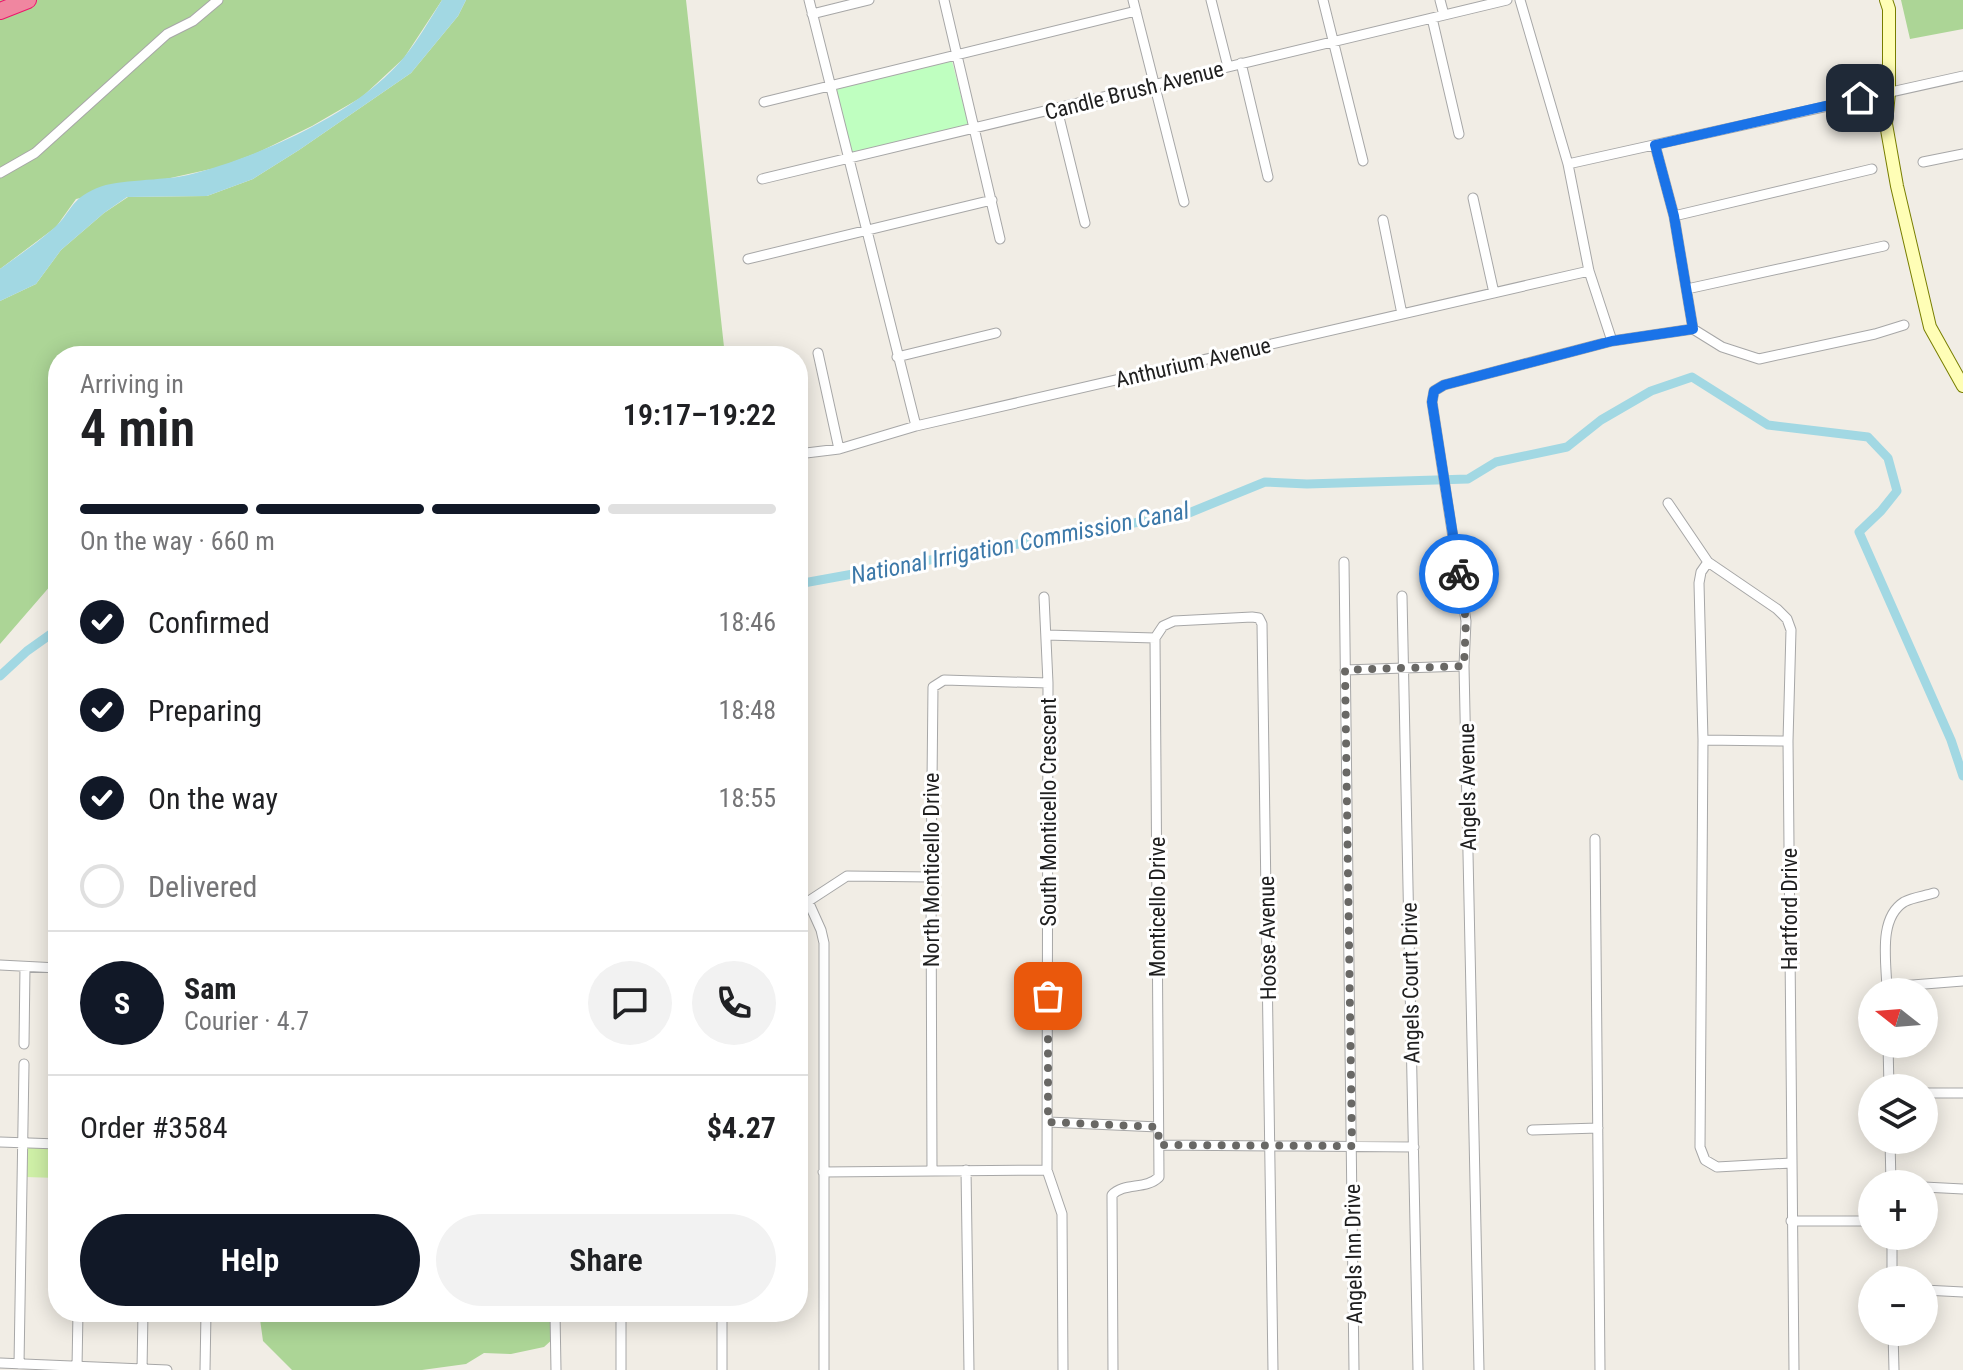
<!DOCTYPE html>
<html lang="en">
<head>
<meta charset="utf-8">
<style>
  body { margin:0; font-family:"Roboto Condensed",sans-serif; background:#f2f2f2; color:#202124; height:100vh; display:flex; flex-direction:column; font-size:30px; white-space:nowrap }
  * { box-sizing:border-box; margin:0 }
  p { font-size:26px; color:#757577 }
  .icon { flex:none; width:44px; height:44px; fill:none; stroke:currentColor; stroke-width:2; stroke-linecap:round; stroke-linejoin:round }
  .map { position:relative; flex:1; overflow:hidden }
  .panel { position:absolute; left:48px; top:346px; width:760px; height:976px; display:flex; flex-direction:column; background:#fff; border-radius:32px; box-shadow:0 4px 20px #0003 }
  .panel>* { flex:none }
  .needle { width:52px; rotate:287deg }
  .tools { position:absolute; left:1858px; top:978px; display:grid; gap:16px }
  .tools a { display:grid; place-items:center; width:80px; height:80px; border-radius:50%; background:#fff; box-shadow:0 4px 20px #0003; font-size:40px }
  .pin { position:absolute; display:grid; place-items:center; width:68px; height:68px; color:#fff; margin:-34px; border-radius:16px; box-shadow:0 4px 12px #0006 }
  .courier { position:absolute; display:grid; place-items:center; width:80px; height:80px; margin:-40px; border:6px solid #1a73e8; border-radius:50%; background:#fff; color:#222; box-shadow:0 2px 10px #0007 }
  .head em { font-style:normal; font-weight:600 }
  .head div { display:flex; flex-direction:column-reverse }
  .head { display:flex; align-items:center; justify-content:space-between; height:136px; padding:0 32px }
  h1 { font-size:52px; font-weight:600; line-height:60px }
  .bar { display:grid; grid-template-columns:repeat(4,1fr); gap:12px 8px; align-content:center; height:96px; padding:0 32px }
  .bar i { height:10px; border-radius:6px; background:#e0e0e0 }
  .bar .active { background:#111827 }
  .bar p { grid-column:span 4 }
  .line { display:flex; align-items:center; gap:20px; padding:0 32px; border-top:2px solid #e0e0e0 }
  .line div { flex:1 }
  .round { display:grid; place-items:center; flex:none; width:84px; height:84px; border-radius:42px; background:#f2f2f2 }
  ol { padding:0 32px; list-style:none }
  li { display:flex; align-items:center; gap:24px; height:88px }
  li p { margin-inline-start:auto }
  li .icon { padding:8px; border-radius:50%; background:#111827; color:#fff; stroke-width:4 }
  li:last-child { color:#757577 }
  li i { width:44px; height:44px; border:4px solid #e0e0e0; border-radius:50% }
  .primary-button { display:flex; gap:16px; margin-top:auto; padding:16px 32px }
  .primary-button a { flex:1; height:92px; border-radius:48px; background:#111827; color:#fff; font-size:32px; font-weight:600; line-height:92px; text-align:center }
  .primary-button a+a { background:#f2f2f2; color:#202124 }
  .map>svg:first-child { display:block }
  .grass { fill:#cff0a7 }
  .forest { fill:#acd596 }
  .park { fill:#bfffc0 }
  .water { fill:#a2d8e3 }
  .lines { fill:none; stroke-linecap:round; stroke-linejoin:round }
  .canal { stroke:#a2d8e3; stroke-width:9 }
  .street-casing { stroke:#a7a7a7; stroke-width:11 }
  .secondary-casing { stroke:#787e00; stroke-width:14 }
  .highway-casing { stroke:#ed156d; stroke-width:18 }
  .street { stroke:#fff; stroke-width:9 }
  .secondary { stroke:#fffeb6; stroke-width:12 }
  .highway { stroke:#f086a0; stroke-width:16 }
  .done { stroke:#696865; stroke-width:8; stroke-dasharray:0 14.4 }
  .route { stroke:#1a73e8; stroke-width:10 }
  .labels { text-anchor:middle; stroke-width:6; stroke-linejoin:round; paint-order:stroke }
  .street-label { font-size:22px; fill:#202020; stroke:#fff }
  .water-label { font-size:24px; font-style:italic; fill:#3d79a9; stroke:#fff }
</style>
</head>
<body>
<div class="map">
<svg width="1963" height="1370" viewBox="0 0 1963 1370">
  <rect width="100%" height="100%" fill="#f1ede5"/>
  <path class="grass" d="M26 1146 58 1147V1178L25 1177Z"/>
  <path class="forest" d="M0 0H442L404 58 362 97 312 126 259 152 220 167 76 199 56 227 0 269Z
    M466 0H686L725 356H58V577L0 644V301L36 284 61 250 104 213 128 197 207 196 253 179 299 150 411 73 458 16Z
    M1901 0H1963V29L1910 39Z
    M259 1312H555V1337L544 1347 511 1354 484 1353 466 1364 422 1370H292L263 1341Z"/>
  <path class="park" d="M952 61 969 127 846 157 829 88Z"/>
  <path class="water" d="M442 0H466L458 16 411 73 299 150 253 179 207 196 127 197 104 213 61 250 36 284 0 301V269C18 256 37 243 54 228 72 212 69 200 97 188 118 179 162 181 188 175 256 158 360 113 405 56 419 39 430 19 442 0Z"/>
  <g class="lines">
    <path class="canal" d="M798 584 1189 513 1265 482 1307 484 1468 479 1496 462 1567 447 1601 420 1651 391 1692 377 1768 425 1868 437 1888 458 1897 491 1881 511 1859 532 1951 740 1963 776
      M0 676 27 651 58 629"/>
    <defs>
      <path id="street" d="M809 0 916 426
        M944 0 1000 239
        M1133 0 1184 202
        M1211 0 1228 67
        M1323 0 1363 161
        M1440 0 1444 15
        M1520 0 1568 164 1589 271 1612 341
        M812 14 869 0
        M1432 18 1459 134
        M1241 63 1268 177
        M764 102 1136 11
        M1057 109 1085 223
        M1655 145 1674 216 1693 329
        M1923 162 1963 154
        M1568 164 1963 76
        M0 173 35 153 167 34 193 21 218 0
        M762 179 1507 0
        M1473 198 1494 293
        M1674 216 1872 169
        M1383 220 1402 314
        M748 259 992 200
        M1687 289 1884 246
        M818 353 839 449
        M897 357 996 333
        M798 454 839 449 916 426 1589 271
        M1668 503 1708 562 1777 609 1787 619 1791 630 1788 741 1794 1370
        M1344 562 1354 1370
        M1708 562 1701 572 1699 583 1703 740 1700 1147 1705 1160 1717 1167 1791 1163
        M1402 596 1418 1370
        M1044 597 1048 683 1047 1170 1062 1214 1063 1370
        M1046 635 1155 638
        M1155 638 1163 626 1174 621 1252 617 1259 618 1262 624 1273 1370
        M1345 670 1464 666
        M1703 740 1788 741
        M1595 839 1600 1370
        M808 901 821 930 824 943V1370
        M798 908 847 876 931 877
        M0 965 58 968
        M1887 987 1963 981
        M1887 992C1887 965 1877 919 1904 902 1913 897 1925 896 1934 893
        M24 1044 25 967
        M1888 1044 1889 1088
        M1924 1093H1963
        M1048 1122 1158 1127
        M1532 1130 1598 1128
        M1890 1140 1891 1184
        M0 1142 58 1144
        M1159 1145 1414 1147
        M932 1170 931 877 933 687 944 680 1048 683
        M966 1170 969 1370
        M823 1172 1047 1170
        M1924 1187 1963 1189
        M1791 1221H1872
        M1892 1236V1280
        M1924 1290 1963 1292
        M555 1312 556 1370
        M621 1312V1370
        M722 1312V1370
        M1893 1332 1894 1370
        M0 1363 167 1370
        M19 1364 24 1064
        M77 1367 78 1312
        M142 1370 143 1312
        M205 1370 206 1312
        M1113 1370 1112 1195C1124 1182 1146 1190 1159 1177L1155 638
        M1479 1370 1464 666 1466 621 1432 402 1434 391 1444 385 1612 341 1693 329 1722 347 1759 359 1875 334 1904 325"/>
      <path id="secondary" d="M1886 0 1889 9V92L1886 124 1897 186 1930 327 1963 386"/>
      <path id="highway" d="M0 11 28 0"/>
    </defs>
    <use href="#street" class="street-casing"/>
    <use href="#secondary" class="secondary-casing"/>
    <use href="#highway" class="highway-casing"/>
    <use href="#street" class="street"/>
    <use href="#secondary" class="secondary"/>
    <use href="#highway" class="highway"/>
  </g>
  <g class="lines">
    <path class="done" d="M1048 996V1122L1158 1127 1159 1145 1352 1146 1345 670 1464 666 1466 621 1459 574"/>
    <path class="route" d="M1459 574 1432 402 1434 391 1444 385 1612 341 1693 329 1674 216 1655 145 1860 98"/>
  </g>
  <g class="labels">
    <g class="street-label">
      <text transform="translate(1134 90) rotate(-14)" y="8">Candle Brush Avenue</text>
      <text transform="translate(1193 362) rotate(-13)" y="8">Anthurium Avenue</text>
      <text transform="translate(1467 787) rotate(-91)" y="8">Angels Avenue</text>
      <text transform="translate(1048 812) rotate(-90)" y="8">South Monticello Crescent</text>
      <text transform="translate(931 870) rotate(-90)" y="8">North Monticello Drive</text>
      <text transform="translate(1157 907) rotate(-90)" y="8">Monticello Drive</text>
      <text transform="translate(1789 909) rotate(-90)" y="8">Hartford Drive</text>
      <text transform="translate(1267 938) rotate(-91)" y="8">Hoose Avenue</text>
      <text transform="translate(1410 983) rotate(-91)" y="8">Angels Court Drive</text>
      <text transform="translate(1353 1254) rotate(-91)" y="8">Angels Inn Drive</text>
    </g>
    <g class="water-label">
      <text transform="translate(1020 543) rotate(-11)" y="8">National Irrigation Commission Canal</text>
    </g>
  </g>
</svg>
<div class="tools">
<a><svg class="needle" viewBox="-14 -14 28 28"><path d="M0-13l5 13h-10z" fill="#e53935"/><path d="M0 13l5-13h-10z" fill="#757577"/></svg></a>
<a><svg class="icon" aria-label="layers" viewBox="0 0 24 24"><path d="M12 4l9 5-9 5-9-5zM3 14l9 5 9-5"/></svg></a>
<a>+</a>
<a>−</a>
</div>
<div class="pin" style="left:1048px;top:996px;background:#ea580c"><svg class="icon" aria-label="bag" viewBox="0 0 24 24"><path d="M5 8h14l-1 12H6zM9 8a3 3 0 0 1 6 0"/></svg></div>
<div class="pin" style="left:1860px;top:98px;background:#1f2937"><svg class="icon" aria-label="home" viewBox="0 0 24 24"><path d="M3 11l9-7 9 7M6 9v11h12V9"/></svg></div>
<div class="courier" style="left:1459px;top:574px"><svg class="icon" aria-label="bike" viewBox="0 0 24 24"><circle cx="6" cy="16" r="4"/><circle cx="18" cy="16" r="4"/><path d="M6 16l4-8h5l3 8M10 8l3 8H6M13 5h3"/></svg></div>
<section class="panel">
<div class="head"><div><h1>4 min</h1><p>Arriving in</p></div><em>19:17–19:22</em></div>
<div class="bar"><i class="active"></i><i class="active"></i><i class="active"></i><i></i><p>On the way · 660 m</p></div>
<ol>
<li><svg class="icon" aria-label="check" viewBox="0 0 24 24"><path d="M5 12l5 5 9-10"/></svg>Confirmed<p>18:46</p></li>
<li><svg class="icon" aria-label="check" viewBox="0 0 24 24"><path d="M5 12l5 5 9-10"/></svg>Preparing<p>18:48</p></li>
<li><svg class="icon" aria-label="check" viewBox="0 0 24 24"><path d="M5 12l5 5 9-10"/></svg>On the way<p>18:55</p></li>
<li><i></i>Delivered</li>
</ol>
<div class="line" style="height:144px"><b class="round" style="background:#111827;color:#fff">S</b><div><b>Sam</b><p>Courier · 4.7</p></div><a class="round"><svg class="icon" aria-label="chat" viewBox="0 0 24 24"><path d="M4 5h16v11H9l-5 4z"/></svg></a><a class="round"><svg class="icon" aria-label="phone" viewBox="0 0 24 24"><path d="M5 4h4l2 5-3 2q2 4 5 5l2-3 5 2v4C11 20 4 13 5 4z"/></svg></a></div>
<div class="line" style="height:104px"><div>Order #3584</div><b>$4.27</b></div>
<div class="primary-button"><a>Help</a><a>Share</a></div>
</section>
</div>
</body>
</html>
